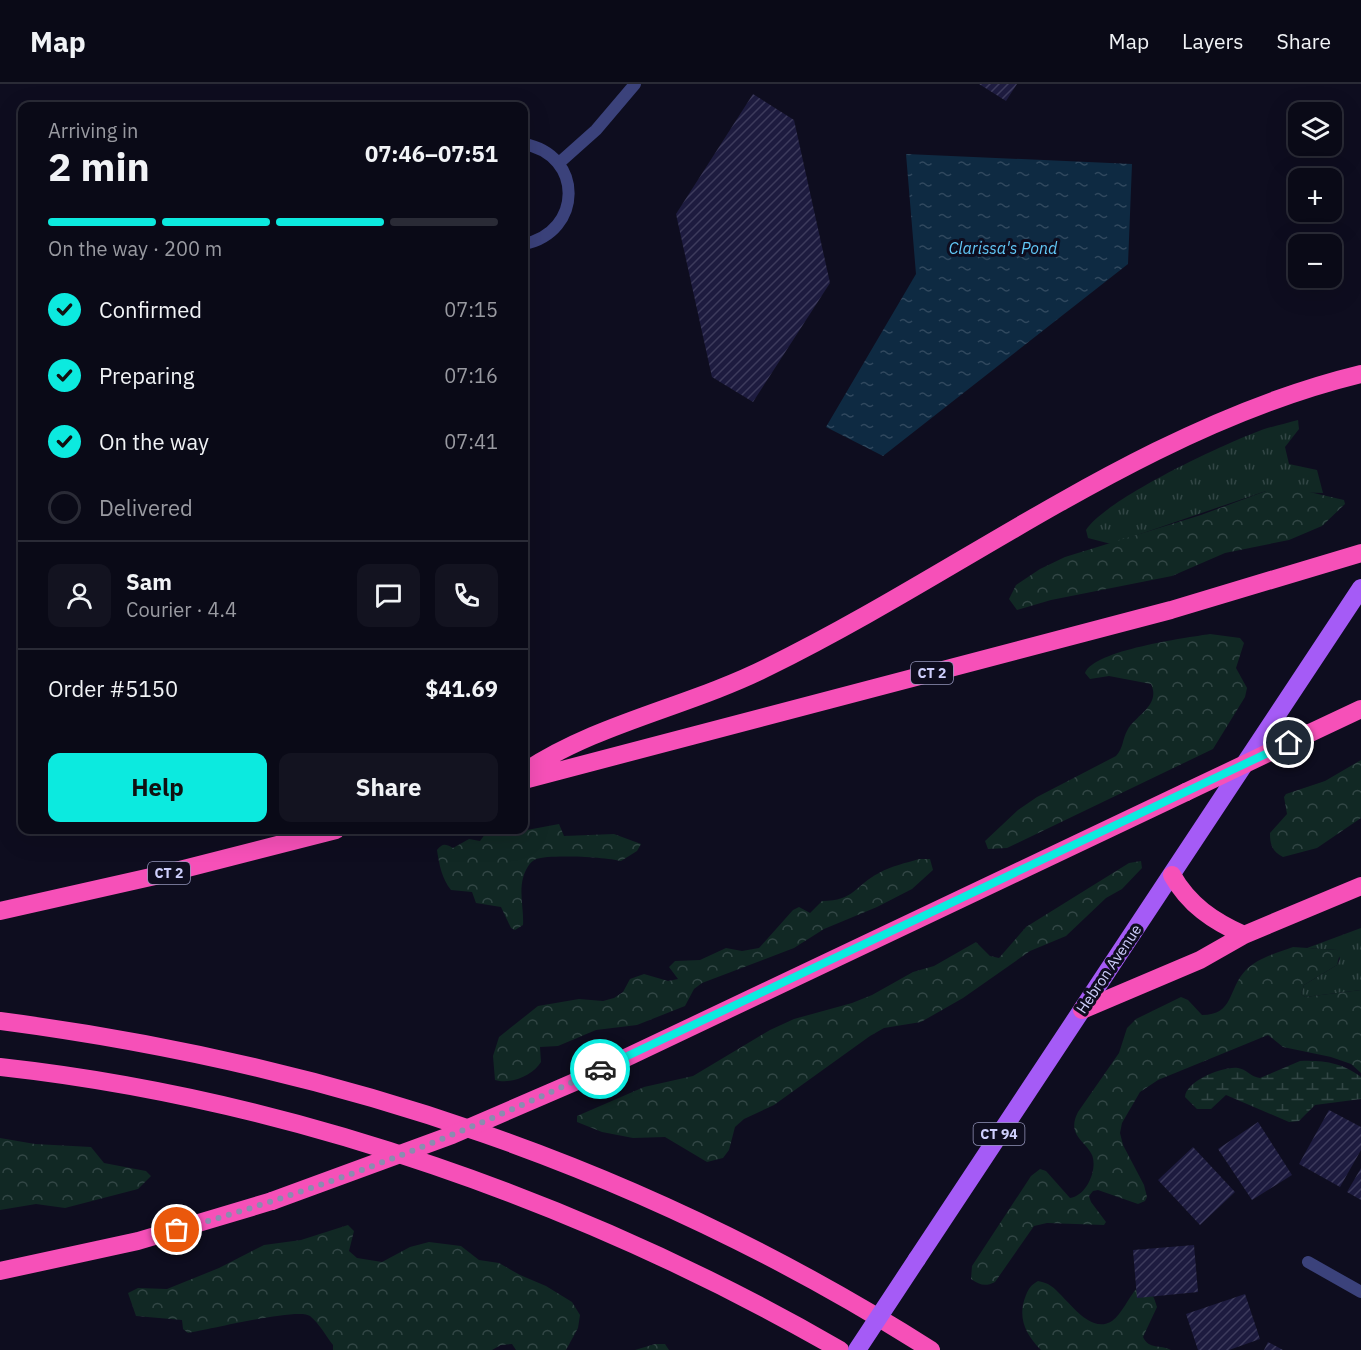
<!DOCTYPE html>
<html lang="en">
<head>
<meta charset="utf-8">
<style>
  body { margin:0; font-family:"IBM Plex Sans",sans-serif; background:#131320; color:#f1f3f6; height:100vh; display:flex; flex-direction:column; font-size:22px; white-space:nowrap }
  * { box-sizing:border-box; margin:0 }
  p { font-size:20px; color:#999aa1 }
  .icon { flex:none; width:33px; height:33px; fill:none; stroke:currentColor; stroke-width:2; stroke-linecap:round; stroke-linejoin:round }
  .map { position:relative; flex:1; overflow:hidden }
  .details { position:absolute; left:18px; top:18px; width:510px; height:732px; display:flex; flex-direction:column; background:#0a0a17; border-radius:12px; box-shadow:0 6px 24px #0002,0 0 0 2px #2a2b36 }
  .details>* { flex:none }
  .fabs { position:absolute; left:1288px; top:18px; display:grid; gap:12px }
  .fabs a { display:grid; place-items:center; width:54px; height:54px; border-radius:12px; background:#0a0a17; box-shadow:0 6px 24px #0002,0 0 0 2px #2a2b36; font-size:30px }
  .pin { position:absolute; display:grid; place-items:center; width:51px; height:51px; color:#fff; margin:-26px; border:3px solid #fff; border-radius:50%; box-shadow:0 2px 6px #0007 }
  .courier { position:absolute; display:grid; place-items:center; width:60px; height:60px; margin:-30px; border:4px solid #0ceadf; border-radius:50%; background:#fff; color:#222; box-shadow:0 2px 8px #0007 }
  .head em { font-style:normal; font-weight:700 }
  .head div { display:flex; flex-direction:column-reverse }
  .head { display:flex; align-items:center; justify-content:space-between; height:102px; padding:0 30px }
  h1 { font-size:39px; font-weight:700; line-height:45px }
  .bar { display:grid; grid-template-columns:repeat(4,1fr); gap:9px 6px; align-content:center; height:72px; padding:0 30px }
  .bar i { height:8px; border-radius:4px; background:#2a2b36 }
  .bar .on { background:#0ceadf }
  .bar p { grid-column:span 4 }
  .line { display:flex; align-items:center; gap:15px; padding:0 30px; border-top:2px solid #2a2b36 }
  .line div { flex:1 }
  .round { display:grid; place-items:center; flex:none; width:63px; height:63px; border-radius:12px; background:#131320 }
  ol { padding:0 30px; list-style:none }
  li { display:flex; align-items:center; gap:18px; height:66px }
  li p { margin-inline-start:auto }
  li .icon { padding:6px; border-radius:50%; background:#0ceadf; color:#111; stroke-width:4 }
  li:last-child { color:#999aa1 }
  li i { width:33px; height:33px; border:3px solid #2a2b36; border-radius:50% }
  .action { display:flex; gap:12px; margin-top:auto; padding:12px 30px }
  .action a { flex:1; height:69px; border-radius:12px; background:#0ceadf; color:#111; font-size:24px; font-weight:700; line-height:69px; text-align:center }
  .action a+a { background:#131320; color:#f1f3f6 }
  header { display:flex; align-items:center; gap:36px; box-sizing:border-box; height:84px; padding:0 30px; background:#0a0a17; border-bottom:2px solid #2a2b36 }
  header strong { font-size:28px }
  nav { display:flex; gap:33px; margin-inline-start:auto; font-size:21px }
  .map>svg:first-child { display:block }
  .grass { fill:url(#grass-tufts) }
  .forest { fill:url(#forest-crowns) }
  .wetland { fill:url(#wetland-marsh) }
  .water { fill:url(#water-ripples) }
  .building { fill:url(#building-hatch) }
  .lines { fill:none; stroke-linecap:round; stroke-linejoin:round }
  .street { stroke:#3b427b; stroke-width:12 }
  .primary { stroke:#a55bf6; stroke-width:18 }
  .highway { stroke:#f650b8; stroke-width:18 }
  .primary-bridge { stroke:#a55bf6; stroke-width:18 }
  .highway-bridge { stroke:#f650b8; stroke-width:18 }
  .done { stroke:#8b8baf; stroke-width:6; stroke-dasharray:0 10.8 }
  .route { stroke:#0ceadf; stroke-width:8 }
  .labels { text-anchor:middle; stroke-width:6; stroke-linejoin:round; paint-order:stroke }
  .shield { fill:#0e0d1f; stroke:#9495ba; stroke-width:1.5 }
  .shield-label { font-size:14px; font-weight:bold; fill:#cecffc }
  .street-label { font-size:15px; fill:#cecffc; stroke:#0e0d1f }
  .water-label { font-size:16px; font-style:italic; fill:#62c8f7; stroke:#0e0d1f }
</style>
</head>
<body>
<header>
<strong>Map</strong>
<nav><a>Map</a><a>Layers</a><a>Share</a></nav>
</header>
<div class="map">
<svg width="1361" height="1266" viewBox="0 0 1361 1266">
  <defs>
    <pattern id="grass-tufts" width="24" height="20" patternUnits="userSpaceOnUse" patternTransform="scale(1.5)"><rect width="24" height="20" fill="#112824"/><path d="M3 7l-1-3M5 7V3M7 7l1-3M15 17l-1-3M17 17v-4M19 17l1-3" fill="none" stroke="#324645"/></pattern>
    <pattern id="forest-crowns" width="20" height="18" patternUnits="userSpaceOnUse" patternTransform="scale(1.5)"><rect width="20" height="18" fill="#112824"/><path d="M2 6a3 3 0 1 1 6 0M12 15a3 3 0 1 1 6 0" fill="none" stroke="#324645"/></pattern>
    <pattern id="wetland-marsh" width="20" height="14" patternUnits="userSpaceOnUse" patternTransform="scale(1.5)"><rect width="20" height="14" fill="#112824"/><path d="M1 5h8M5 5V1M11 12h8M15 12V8" fill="none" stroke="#324645"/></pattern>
    <pattern id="water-ripples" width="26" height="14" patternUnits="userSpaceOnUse" patternTransform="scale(1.5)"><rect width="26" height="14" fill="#0e2a42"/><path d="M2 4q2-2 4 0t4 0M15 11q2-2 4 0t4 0" fill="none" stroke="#30485e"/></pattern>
    <pattern id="building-hatch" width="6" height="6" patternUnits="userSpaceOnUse" patternTransform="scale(1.5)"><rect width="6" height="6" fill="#1d1b3f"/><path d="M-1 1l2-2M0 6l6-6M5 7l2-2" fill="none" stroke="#3d3b5c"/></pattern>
  </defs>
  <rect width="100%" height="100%" fill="#0e0d1f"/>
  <path class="grass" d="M1298 336 1299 345 1285 363 1289 380 1317 386 1323 409 1266 407 1111 460 1088 454 1086 446C1105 416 1217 363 1254 349 1268 343 1284 340 1298 336Z
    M1361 844V906L1305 913 1301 910 1304 901 1337 881 1340 875 1337 866 1307 864Z"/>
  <path class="forest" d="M1266 407H1305L1344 416 1345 420 1322 442 1289 456 1225 469 1172 492 1051 516 1017 526 1009 515 1016 501 1040 485 1065 473 1201 431Z
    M1210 550 1240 554 1244 559 1236 584 1247 604 1245 613 1213 665 1007 764 988 765 985 757 1018 726 1037 713 1116 672C1124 663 1122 655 1128 645 1136 631 1161 621 1151 600L1109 592 1090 595 1085 589C1094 566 1185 554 1210 550Z
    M1361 676V734L1317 764 1283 773C1272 767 1270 761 1270 749L1287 730 1284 713 1286 710 1325 697Z
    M559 740 564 752 614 750 641 760 637 767 621 777C607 773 549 770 536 775 529 778 525 787 523 794 519 809 524 826 523 841L515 846 511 844 501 823 476 819 472 808 451 806C442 795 439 780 437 766 443 759 445 760 453 764L469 755 480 757 488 746H527Z
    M919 775H930L933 786 912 805 877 823 824 845 794 864 702 899 694 905 685 922 637 941 596 946 558 962 540 963 541 978C533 991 511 1001 495 996L493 972 499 953 538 922 579 915 603 917 614 914 623 908 630 895 644 890 668 897 678 895 669 883 675 877 700 876 726 864 742 867 759 864 793 826 799 823 810 829 822 817C855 817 855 801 879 789 891 782 906 779 919 775Z
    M1141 777 1142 784 1122 805 1106 814 1066 852 1030 867 963 914 921 938 884 944 870 952 774 1021 744 1035 735 1043 729 1066 723 1074 707 1078 665 1053 633 1054 602 1048 577 1038V1032L644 1003 693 992 770 946 794 935 852 919 872 911 913 888 934 882 976 858 990 872 999 874 1026 843 1129 779Z
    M1293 863 1337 866 1340 869 1337 881 1304 901 1301 910 1305 913 1361 906V989L1351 980 1331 973 1283 963 1268 951 1158 996 1140 1008 1122 1039 1120 1049 1123 1061 1144 1101 1147 1113 1145 1117 1138 1120 1098 1106 1093 1107 1089 1112 1091 1118 1106 1138 1104 1141 1047 1139 1034 1142 995 1198C985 1203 980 1201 971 1195L972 1182 1031 1092 1040 1085 1046 1087 1070 1114C1086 1112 1098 1086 1092 1071 1088 1062 1078 1056 1075 1047 1073 1040 1075 1034 1078 1028L1119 969 1127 944 1136 935 1181 913 1188 916 1202 931C1234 931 1228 905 1245 887 1257 874 1277 869 1293 863Z
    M0 1054 35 1060 91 1063 104 1079 146 1087 151 1092 138 1105 65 1124 36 1120 0 1126Z
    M348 1141 354 1147 349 1167 357 1174 382 1178 410 1163 429 1158 461 1162 479 1176 499 1179 520 1191 546 1202 572 1218 580 1231 578 1244 566 1266H516L512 1260 501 1261 492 1266H333V1261C326 1252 319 1239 310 1232 299 1223 208 1246 188 1249L183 1245 182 1236 136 1232 128 1209 138 1204 167 1205 219 1184 264 1161 301 1156Z
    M1038 1197C1042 1198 1047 1199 1051 1202 1066 1212 1089 1252 1112 1237 1122 1230 1128 1214 1137 1204L1146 1203 1154 1214 1157 1223 1143 1253C1149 1266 1160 1260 1171 1266H1041C1025 1250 1017 1233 1026 1211 1029 1204 1031 1201 1038 1197Z
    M655 1260H665L669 1266H635Z"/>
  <path class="wetland" d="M1300 977C1323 976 1343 979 1361 993V1015L1315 1021 1299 1037 1289 1038 1226 1011 1211 1025H1197L1185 1013C1186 997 1223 982 1238 984 1246 985 1251 993 1260 994Z"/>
  <path class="water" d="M906 70 1132 80 1128 180 883 372 826 343 916 190Z"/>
  <path class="building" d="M979 0H1017L1006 17Z
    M753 10 794 36 830 199 753 318 712 293 676 130Z
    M1329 1026 1361 1043V1066L1340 1103 1299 1080Z
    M1258 1038 1292 1091 1252 1116 1218 1065Z
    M1193 1063 1235 1108 1200 1141 1158 1096Z
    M1361 1084V1116L1347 1108Z
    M1194 1161 1198 1208 1137 1214 1133 1166Z
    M1245 1210 1260 1255 1229 1266H1198L1186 1230Z
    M1268 1258 1283 1266H1264Z"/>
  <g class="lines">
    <path class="street" d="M524 60C584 71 583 148 524 160
      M559 79 596 46 635 0
      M1308 1178 1361 1208"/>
    <path class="primary" d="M917 1175 1361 504"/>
    <path class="highway" d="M1310 649 1361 625
      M524 688C597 639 688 623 768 583 964 487 1146 342 1361 290
      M524 696 1171 526 1361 469
      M1172 791C1189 821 1213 837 1244 851
      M0 827 164 790 336 746
      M1082 926 1200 876 1244 851 1361 802
      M0 937C336 981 644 1084 931 1266
      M0 983C291 1015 587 1120 840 1266
      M577 997 1186 708
      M0 1187 138 1157 272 1117"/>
    <path class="primary-bridge" d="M857 1266 917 1175"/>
    <path class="highway-bridge" d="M1186 708 1310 649
      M272 1117 452 1051 577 997"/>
  </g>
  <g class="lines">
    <path class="done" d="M177 1146C323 1105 464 1050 600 985"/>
    <path class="route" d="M600 985 1289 659"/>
  </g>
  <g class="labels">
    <g class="shield">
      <rect x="911" y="578" width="42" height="22" rx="4.5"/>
      <rect x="148" y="778" width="42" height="22" rx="4.5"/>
      <rect x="973.5" y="1039" width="51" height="22" rx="4.5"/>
    </g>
    <g class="shield-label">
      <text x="932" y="594">CT 2</text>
      <text x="169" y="794">CT 2</text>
      <text x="999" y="1055">CT 94</text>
    </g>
    <g class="street-label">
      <text transform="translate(1109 885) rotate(-56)" y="5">Hebron Avenue</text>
    </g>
    <g class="water-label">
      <text x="1003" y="170">Clarissa's Pond</text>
    </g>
  </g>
</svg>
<div class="fabs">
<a><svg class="icon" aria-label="layers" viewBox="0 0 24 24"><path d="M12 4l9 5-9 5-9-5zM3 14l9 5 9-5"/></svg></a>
<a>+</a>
<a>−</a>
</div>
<div class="pin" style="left:177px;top:1146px;background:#ea580c"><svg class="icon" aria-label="bag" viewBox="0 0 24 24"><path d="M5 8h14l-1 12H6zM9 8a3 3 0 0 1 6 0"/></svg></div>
<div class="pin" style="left:1289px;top:659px;background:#1f2937"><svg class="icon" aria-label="home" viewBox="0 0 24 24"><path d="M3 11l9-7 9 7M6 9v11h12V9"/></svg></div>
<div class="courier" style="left:600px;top:985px"><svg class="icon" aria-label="car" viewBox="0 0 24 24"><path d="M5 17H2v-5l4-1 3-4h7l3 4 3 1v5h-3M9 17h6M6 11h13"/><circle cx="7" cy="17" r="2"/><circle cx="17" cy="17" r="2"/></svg></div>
<section class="details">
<div class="head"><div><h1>2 min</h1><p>Arriving in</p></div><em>07:46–07:51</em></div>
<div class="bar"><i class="on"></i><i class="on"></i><i class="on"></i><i></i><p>On the way · 200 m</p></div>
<ol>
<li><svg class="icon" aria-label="check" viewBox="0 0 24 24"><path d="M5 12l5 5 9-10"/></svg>Confirmed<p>07:15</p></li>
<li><svg class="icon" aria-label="check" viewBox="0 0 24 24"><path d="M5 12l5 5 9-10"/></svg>Preparing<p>07:16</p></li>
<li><svg class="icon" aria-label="check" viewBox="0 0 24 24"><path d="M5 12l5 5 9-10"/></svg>On the way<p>07:41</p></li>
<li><i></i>Delivered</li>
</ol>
<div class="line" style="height:108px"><a class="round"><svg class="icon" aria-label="person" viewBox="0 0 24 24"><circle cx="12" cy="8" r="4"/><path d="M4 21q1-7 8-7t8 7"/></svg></a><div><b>Sam</b><p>Courier · 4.4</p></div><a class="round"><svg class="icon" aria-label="chat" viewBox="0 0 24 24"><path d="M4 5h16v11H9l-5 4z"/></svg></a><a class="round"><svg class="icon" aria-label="phone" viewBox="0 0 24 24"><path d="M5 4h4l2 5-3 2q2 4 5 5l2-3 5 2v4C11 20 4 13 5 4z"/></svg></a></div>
<div class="line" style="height:78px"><div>Order #5150</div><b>$41.69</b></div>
<div class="action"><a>Help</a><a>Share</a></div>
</section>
</div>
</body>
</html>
